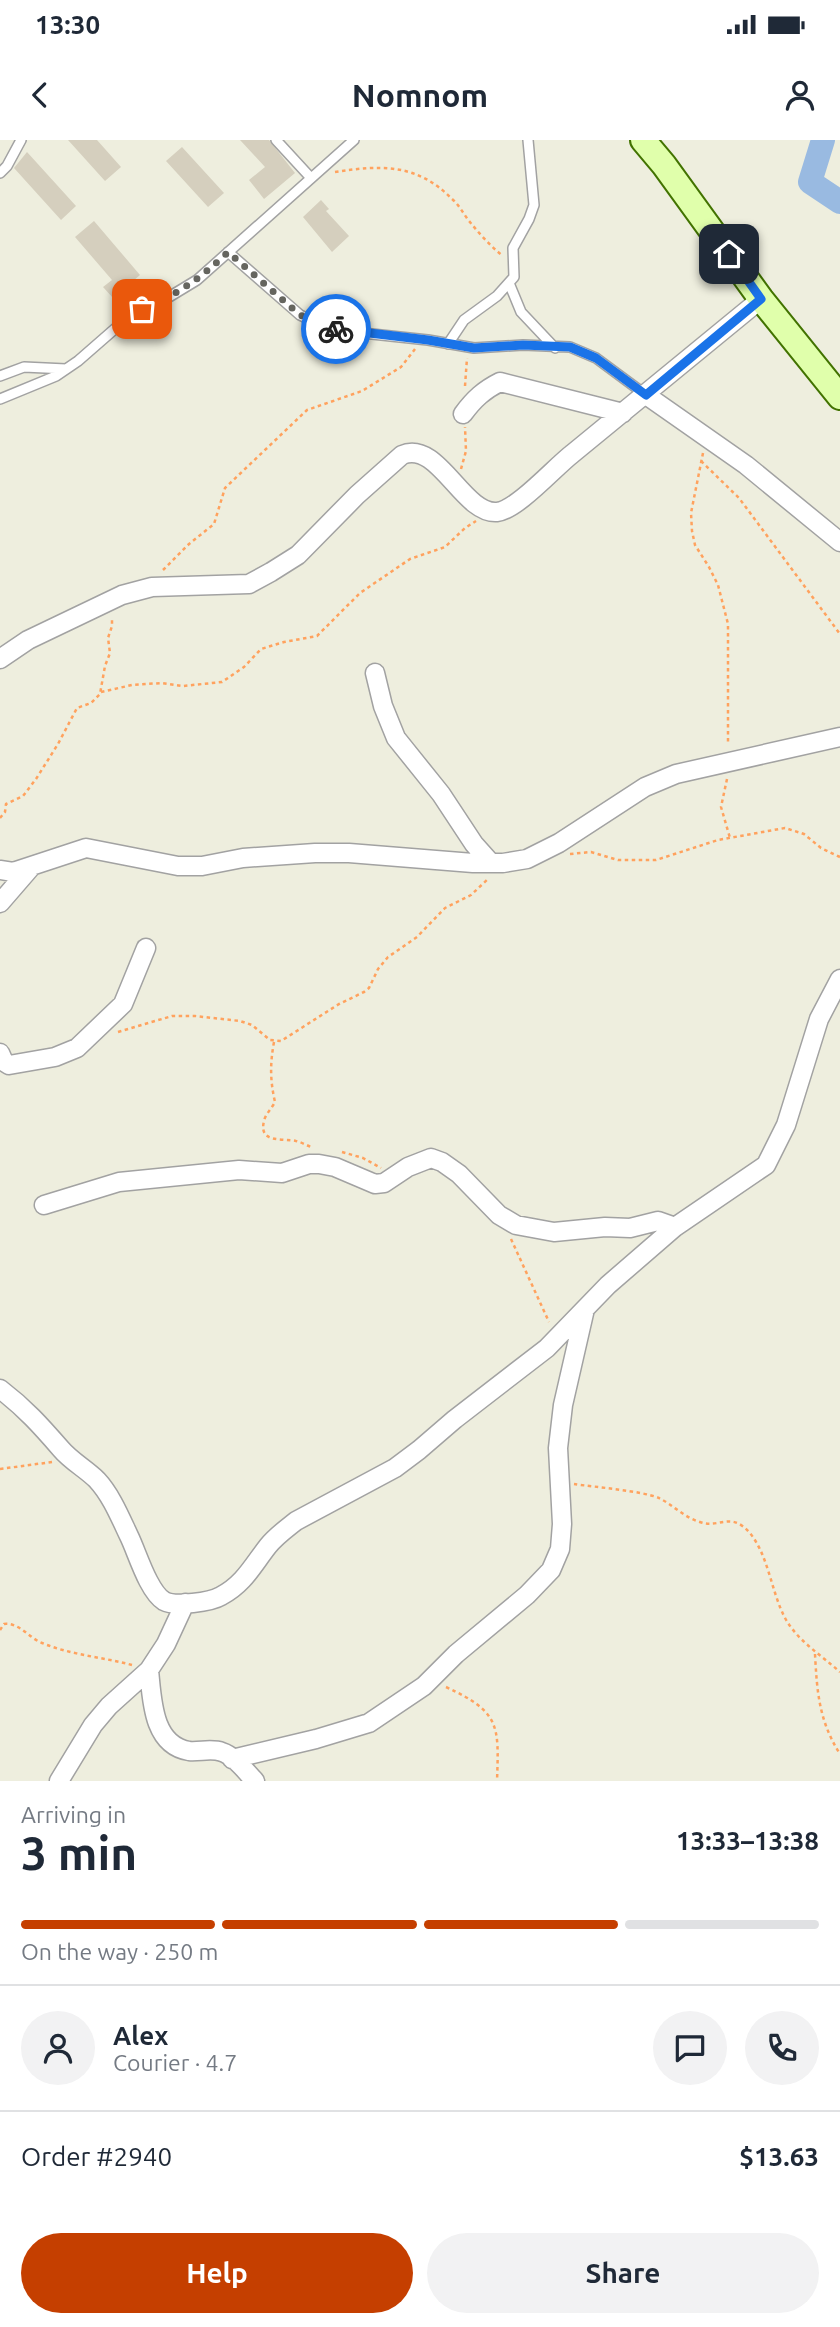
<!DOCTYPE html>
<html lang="en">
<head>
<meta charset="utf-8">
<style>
  body { margin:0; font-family:Ubuntu,sans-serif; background:#f2f2f3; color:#1f2937; height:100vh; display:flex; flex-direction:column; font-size:26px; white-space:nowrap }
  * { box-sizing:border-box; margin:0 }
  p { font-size:23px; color:#747a83 }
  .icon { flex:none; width:38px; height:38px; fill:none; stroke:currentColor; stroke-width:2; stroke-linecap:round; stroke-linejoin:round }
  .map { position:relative; height:1641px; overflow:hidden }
  .sheet { display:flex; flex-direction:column; background:#fff; flex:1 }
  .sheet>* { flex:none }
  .pin { position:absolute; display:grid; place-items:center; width:60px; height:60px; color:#fff; margin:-30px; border-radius:14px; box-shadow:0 4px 10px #0006 }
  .courier { position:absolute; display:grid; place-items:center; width:70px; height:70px; margin:-35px; border:5px solid #1a73e8; border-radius:50%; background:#fff; color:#222; box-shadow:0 2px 9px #0007 }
  .overview em { font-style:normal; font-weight:600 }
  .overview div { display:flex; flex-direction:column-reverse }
  .overview { display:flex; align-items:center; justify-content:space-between; height:119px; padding:0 21px }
  h1 { font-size:46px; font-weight:600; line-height:52px }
  .bar { display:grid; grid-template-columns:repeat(4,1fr); gap:10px 7px; align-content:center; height:84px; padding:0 21px }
  .bar i { height:9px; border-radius:5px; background:#e0e1e3 }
  .bar .on { background:#c53f00 }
  .bar p { grid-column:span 4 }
  .line { display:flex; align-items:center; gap:18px; padding:0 21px; border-top:2px solid #e0e1e3 }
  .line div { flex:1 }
  .round { display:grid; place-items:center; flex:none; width:74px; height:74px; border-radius:37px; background:#f2f2f3 }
  .primary-button { display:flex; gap:14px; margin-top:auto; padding:14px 21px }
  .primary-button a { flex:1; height:80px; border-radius:42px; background:#c53f00; color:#fff; font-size:28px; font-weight:600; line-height:80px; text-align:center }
  .primary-button a+a { background:#f2f2f3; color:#1f2937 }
  .status { display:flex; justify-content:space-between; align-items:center; height:49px; padding:0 35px; background:#fff; direction:ltr }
  .status svg { height:19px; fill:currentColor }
  header { display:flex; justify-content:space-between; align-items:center; height:91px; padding:0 21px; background:#fff; font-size:32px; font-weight:600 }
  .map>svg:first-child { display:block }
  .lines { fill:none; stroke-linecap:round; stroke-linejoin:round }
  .river { stroke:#99bae1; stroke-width:24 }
  .building { fill:#d5cfbe }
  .service-casing { stroke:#a2a2a2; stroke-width:12 }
  .minor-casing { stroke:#a2a2a2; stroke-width:21 }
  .secondary-casing { stroke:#427300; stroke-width:28 }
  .path { stroke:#ffa25e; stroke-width:2.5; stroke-dasharray:3.5 3.5; stroke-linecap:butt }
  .service { stroke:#fff; stroke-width:9 }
  .minor { stroke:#fff; stroke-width:18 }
  .secondary { stroke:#e0ffab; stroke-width:24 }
  .done { stroke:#65655f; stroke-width:7; stroke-dasharray:0 12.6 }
  .route { stroke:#1a73e8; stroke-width:9 }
</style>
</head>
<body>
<div class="status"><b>13:30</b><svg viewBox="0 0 49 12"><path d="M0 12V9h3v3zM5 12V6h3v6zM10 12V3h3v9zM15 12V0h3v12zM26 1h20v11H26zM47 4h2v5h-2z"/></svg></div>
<header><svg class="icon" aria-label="back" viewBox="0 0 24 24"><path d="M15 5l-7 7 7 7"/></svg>Nomnom<svg class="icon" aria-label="person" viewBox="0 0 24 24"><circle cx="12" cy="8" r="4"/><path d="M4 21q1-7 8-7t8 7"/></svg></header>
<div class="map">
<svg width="840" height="1641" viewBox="0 0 840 1641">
  <rect width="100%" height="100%" fill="#eeeede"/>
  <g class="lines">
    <path class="river" d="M823 0 810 42 840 62"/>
  </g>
  <path class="building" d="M68 0H97L121 27 105 41Z
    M240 0H269L295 33 264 59 249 40 265 27Z
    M182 7 224 53 208 67 166 21Z
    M27 12 76 66 61 80 14 28Z
    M321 60 329 69 326 71 349 96 332 112 303 77Z
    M94 81 140 135 113 158 103 147 112 140 75 97Z"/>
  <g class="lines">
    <defs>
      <path id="service" d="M276 0 311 38
        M0 33 7 26 21 0
        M228 112 300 175 317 183 344 191 428 200 474 208 523 205 570 207 596 218 646 255
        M509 143 521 172 555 208
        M448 204 464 180 497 156 514 137 513 108 529 79 534 65 528 0
        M0 236 24 227 66 229
        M0 259 56 236 78 221 133 173 164 160 197 140 354 0"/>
      <path id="minor" d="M646 255 746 325 840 402
        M463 274C474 259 484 250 500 242L623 273
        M0 519 28 500 122 455 152 447 249 444 271 432 298 415 357 355 402 315C438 299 463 375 497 372 517 370 555 327 572 314 635 262 698 211 761 159
        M375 533 383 566 396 598 441 654 474 704 491 723
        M0 730 13 732 86 708 178 726H202L243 718 315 713H349L473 723H503L527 719 559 703 645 647 676 634 840 597
        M0 763 32 726
        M0 913 4 922 9 925 55 917 77 908 123 864 146 808
        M44 1065 119 1042 239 1030 282 1033 309 1024H319L335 1027 375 1044 384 1043 408 1027 431 1018 442 1022 459 1034 499 1075 516 1085 554 1092 605 1087 630 1088 658 1081 675 1087
        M0 1249C25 1268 41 1286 61 1309 71 1321 86 1329 97 1340 111 1355 120 1377 129 1396 137 1412 148 1451 164 1461 175 1467 211 1462 221 1456 244 1444 253 1425 268 1406 276 1396 286 1389 296 1381L395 1328 419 1310 455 1279 547 1208 608 1145 675 1087 766 1025 786 985 819 879 840 839
        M149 1530C152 1558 152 1605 189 1611 200 1612 212 1608 222 1612 235 1616 246 1632 255 1641
        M232 1619 316 1599 369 1583 424 1546 456 1514 527 1455 551 1430 560 1409 562 1384 558 1308 563 1265 585 1169
        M59 1641 93 1585 109 1566 149 1530 166 1504 185 1463"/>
      <path id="secondary" d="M643 0 664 25 761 159 840 257"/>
    </defs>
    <use href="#service" class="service-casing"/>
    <use href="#minor" class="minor-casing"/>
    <use href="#secondary" class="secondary-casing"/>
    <path class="path" d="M335 32C380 25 417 23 452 59 459 65 463 73 469 81 479 93 490 106 503 116
      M465 246 467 218
      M703 313 691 373 692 391 695 405 709 427 718 445 728 484V605
      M701 321 739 358 840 494
      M461 329 466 311 465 287
      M163 430 189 404 214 384 225 348 307 270 362 251 401 227 415 209
      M101 552 132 545 162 543 183 546 222 542 244 527 261 509 284 502 317 496 360 453 410 419 445 407 465 388 476 381
      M727 639 721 667 730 698
      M0 678 5 672 6 664 23 656 36 639 58 604 77 568 91 563 100 554 105 526 110 513 108 498 112 486V478
      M570 714 591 712 618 720H656L718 700 785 688 804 694 821 708 840 717
      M118 892 172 876H195L240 881 252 885 270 900 281 901 339 864 364 852 369 848 378 829 388 817 417 797 445 768 471 755 489 738
      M274 902C270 924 270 940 275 962 272 968 265 975 264 981 258 1004 284 998 296 1001 301 1002 306 1005 311 1007
      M342 1012 363 1018 381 1028
      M511 1099 549 1182
      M0 1329 52 1322
      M574 1344C594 1347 643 1351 659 1358 673 1365 685 1378 700 1382 719 1389 730 1371 749 1392 768 1414 771 1450 784 1476 796 1500 820 1514 840 1532
      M0 1490 4 1484C19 1482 29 1498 42 1503 71 1515 102 1517 132 1525
      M815 1514C817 1552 819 1581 840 1614
      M446 1547C500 1572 499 1585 497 1641"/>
    <use href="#service" class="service"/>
    <use href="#minor" class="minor"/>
    <use href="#secondary" class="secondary"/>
  </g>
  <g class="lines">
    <path class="done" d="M142 169C176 156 202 137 228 112L300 175 336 189"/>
    <path class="route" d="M336 189 428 200 474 208 523 205 570 207 596 218 646 255 761 159 729 114"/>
  </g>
</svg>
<div class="pin" style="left:142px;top:169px;background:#ea580c"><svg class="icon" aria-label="bag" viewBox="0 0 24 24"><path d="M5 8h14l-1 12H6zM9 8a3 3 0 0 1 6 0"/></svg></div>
<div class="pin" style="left:729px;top:114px;background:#1f2937"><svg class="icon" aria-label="home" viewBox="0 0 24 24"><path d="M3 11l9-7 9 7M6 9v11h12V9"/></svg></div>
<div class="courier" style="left:336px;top:189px"><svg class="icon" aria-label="bike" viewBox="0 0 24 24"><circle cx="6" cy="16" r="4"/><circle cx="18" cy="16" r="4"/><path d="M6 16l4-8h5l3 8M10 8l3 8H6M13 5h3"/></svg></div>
</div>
<section class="sheet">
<div class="overview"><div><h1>3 min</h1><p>Arriving in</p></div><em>13:33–13:38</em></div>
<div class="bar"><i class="on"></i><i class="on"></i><i class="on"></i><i></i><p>On the way · 250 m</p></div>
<div class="line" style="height:126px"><a class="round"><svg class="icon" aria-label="person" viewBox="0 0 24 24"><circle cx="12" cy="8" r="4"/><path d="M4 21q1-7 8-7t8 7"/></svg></a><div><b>Alex</b><p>Courier · 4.7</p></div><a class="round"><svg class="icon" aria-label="chat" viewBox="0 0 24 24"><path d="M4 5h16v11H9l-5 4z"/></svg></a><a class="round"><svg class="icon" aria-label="phone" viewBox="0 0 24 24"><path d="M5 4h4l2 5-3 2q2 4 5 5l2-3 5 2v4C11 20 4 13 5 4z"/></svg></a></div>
<div class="line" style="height:91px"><div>Order #2940</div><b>$13.63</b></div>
<div class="primary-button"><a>Help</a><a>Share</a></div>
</section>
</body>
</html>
